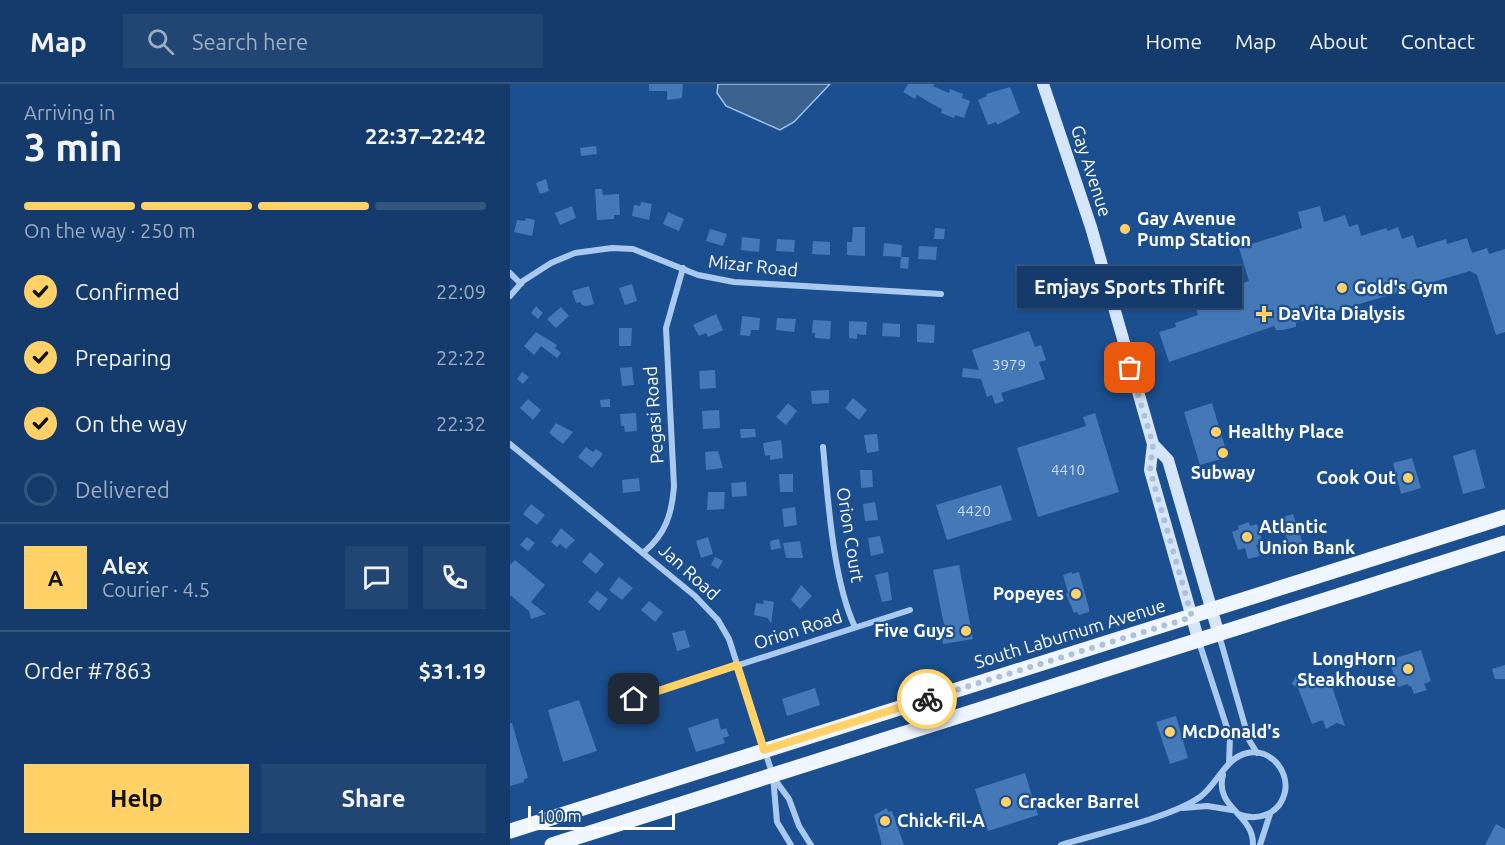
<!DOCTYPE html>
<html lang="en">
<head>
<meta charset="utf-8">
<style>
  body { margin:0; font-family:Ubuntu,sans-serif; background:#214673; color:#f1f3f6; height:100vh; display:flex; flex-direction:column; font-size:22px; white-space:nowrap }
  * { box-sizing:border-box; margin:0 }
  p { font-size:20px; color:#9dadc1 }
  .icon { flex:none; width:33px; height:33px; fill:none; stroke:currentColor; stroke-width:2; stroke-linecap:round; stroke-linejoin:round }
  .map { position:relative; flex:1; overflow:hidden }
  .panel { display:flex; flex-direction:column; background:#143b6b; width:510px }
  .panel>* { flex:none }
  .scale { position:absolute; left:18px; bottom:15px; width:147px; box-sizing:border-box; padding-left:6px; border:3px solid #fff; border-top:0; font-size:16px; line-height:21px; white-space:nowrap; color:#fff; -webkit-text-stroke:4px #1b4f8f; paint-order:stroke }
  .pin { position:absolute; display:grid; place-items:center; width:51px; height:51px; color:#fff; margin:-26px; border-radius:12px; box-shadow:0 3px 9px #0006 }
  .courier { position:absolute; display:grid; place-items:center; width:60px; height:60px; margin:-30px; border:4px solid #ffd166; border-radius:50%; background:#fff; color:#222; box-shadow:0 2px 8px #0007 }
  .bubble { position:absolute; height:42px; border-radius:0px; background:#143b6b; box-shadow:0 2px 4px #0004,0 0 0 2px #33557e; font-size:20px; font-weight:700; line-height:42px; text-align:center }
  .head em { font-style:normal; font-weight:700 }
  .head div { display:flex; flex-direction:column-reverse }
  .head { display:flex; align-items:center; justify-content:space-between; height:102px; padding:0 24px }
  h1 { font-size:39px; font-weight:700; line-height:45px }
  .bar { display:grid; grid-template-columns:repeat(4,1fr); gap:9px 6px; align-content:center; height:72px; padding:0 24px }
  .bar i { height:8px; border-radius:4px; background:#33557e }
  .bar .active { background:#ffd166 }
  .bar p { grid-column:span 4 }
  .line { display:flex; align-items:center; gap:15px; padding:0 24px; border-top:2px solid #33557e }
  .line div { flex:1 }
  .round { display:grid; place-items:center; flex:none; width:63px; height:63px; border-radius:0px; background:#214673 }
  ol { padding:0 24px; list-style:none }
  li { display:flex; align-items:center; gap:18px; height:66px }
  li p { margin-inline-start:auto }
  li .icon { padding:6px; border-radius:50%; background:#ffd166; color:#111; stroke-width:4 }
  li:last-child { color:#9dadc1 }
  li i { width:33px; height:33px; border:3px solid #33557e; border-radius:50% }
  .cta { display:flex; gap:12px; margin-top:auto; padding:12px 24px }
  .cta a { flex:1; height:69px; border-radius:0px; background:#ffd166; color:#111; font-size:24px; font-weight:700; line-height:69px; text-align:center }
  .cta a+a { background:#214673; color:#f1f3f6 }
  header { display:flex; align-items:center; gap:36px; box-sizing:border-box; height:84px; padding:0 30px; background:#143b6b; border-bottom:2px solid #33557e }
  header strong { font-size:28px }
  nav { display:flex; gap:33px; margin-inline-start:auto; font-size:21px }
  .search { width:420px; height:54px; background:#214673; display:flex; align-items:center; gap:15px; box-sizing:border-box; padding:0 21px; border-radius:0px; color:#9dadc1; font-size:22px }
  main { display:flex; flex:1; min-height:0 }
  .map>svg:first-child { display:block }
  .water { fill:#3c6290; stroke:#9cc4f0; stroke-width:1.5 }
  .building { fill:#4478b7 }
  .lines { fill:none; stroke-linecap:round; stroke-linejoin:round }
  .street { stroke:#a9c9ee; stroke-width:6 }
  .secondary { stroke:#d6e6fa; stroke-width:12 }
  .primary { stroke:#f0f6ff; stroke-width:15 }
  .done { stroke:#afc1d8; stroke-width:6; stroke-dasharray:0 10.8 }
  .route { stroke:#ffd166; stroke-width:8 }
  .poi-dot { fill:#ffd166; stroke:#1b4f8f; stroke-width:2 }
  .labels { text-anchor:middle; stroke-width:4.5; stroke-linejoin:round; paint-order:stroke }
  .number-label { font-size:15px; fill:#d0dded }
  .street-label { font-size:18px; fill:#fff; stroke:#1b4f8f }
  .poi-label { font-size:18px; font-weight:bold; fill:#fff; stroke:#1b4f8f; text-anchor:start }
</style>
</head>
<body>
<header>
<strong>Map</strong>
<div class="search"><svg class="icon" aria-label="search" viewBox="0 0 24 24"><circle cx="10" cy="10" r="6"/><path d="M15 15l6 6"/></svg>Search here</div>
<nav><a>Home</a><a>Map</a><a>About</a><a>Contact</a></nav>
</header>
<main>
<section class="panel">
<div class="head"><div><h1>3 min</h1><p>Arriving in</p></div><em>22:37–22:42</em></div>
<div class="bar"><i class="active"></i><i class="active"></i><i class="active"></i><i></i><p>On the way · 250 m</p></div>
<ol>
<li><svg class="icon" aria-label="check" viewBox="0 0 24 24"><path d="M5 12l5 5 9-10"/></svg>Confirmed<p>22:09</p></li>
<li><svg class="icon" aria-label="check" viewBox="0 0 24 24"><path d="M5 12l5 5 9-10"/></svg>Preparing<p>22:22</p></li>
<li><svg class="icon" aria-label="check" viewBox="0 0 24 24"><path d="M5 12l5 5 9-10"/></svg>On the way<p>22:32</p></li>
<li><i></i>Delivered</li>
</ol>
<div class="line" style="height:108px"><b class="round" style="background:#ffd166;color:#111">A</b><div><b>Alex</b><p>Courier · 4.5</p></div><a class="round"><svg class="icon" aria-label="chat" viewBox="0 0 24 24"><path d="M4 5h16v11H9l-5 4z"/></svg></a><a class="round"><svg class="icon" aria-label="phone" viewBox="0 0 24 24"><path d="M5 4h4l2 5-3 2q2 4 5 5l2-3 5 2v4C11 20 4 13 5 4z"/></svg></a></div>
<div class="line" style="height:78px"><div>Order #7863</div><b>$31.19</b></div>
<div class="cta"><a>Help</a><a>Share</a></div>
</section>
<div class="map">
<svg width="995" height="761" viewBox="0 0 995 761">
  <rect width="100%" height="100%" fill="#1b4f8f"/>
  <path class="water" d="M208 0H320L284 38 270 46 216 22 207 9Z"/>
  <path class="building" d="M139 0H173L172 14 157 16V7H139Z
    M398 0H424L423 2 439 9 440 5 453 10 452 14 460 17 454 34 445 31 444 34 431 29 432 25 424 21 407 11 405 15 393 8Z
    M500 3 510 29 487 41 486 38 478 41 468 16 477 12 476 10Z
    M86 62 87 70 71 72 70 64Z
    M36 95 39 107 30 110 26 99Z
    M85 105H92L93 111 109 110 110 131H104V135L87 136Z
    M131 118 142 120 139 136 122 132 124 121 130 122Z
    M62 122 66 134 50 141 45 129Z
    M810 122 814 138 835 131 839 143 848 140 851 152 876 144 878 147 888 143 892 155 903 151 907 164 936 155 937 160 957 154 962 169 977 164 979 170 995 165V248L986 251 967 191 960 187 786 239V243L773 246H766L764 242 659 278 649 248 666 243 665 239 688 231 686 223 718 213 715 205 739 197 729 164 792 144 788 128Z
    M158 128 174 135 169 147 153 140Z
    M16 134 25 136 22 152 4 148 7 136 15 137Z
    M343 143H355V172L337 171V158H342Z
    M425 144 435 145 434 155H424Z
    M200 145 217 150 213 162 196 157Z
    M232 153 250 155 249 168 231 166Z
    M267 155 285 156 284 168 266 167Z
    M303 157 320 158V171L302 170Z
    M374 159 392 161 391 173 373 172Z
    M409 162 427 163 426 176 408 175Z
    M391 173H399L398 185 390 184Z
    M122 200 127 217 115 221 109 204Z
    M79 202 84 220 77 222 72 221 70 218 66 219 62 207Z
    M26 222 33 229 28 235 21 229Z
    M51 223 59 232 46 244 37 235Z
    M206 230 213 246 198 253 196 249 189 252 183 241Z
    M232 232 250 234 249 246H241L240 252 230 251Z
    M267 234 286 235 284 248 266 246Z
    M303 236 321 237 320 255 305 254V249H302Z
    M339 237 357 238 356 251 347 250V255L339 254Z
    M373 239 390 240V253L372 252Z
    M407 240 425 241 424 259 407 258Z
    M109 244H122L121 262H109Z
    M519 247 525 263 531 261 536 276 529 278 535 295 491 309 494 317 485 320 482 311 477 313 471 295 452 293 453 284 469 286 462 266Z
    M26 248 47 261 45 264 51 269 47 274 31 262 24 271 14 262Z
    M122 283 124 301 112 302 110 284Z
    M205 286 206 304 190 305 189 287Z
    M12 288 19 293 13 300 7 295Z
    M319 306V319L302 320 301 307Z
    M343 314 357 326 349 336 335 324Z
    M18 315 31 326 23 336 10 324Z
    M100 315V323H91L90 316Z
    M278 319 287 327 276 341 266 333Z
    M702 319 718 373 690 381 674 328Z
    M209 326 210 344 193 345 192 327Z
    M126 329 127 347 115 348 114 342H111L110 330Z
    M585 329 609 408 528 433 507 364 576 342 573 333Z
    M46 339 63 348 53 360 39 349Z
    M230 345H245L246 353 231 354Z
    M367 350 369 367 357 369 354 351Z
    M271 356 273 374 260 376V371L255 372 253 359Z
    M76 363 83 368 86 365 93 370 82 384 68 373Z
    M965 365 975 404 953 410 943 372Z
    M208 367 213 384 196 386 195 368Z
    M902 374 911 404 891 410 883 379Z
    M350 386H362L363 403 351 404Z
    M269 390H283V408H270Z
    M129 394 130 407 113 409 112 396Z
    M236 398 237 412 222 413 221 399Z
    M491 401 502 436 437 456 426 421Z
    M198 408H215L214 425 197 426Z
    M365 418 368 436 355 437 353 420Z
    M21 420 35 431 27 441 13 430Z
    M285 423 287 441 274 443 272 425Z
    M783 430 793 460 780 464 770 434Z
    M739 438 740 442 747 440 753 459 746 461 750 472 738 475 735 464 728 466 722 448 729 445 728 442Z
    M51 444 65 456 56 465 50 460 47 463 41 458Z
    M370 452 374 469 361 472 358 454Z
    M17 453 25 459 18 467 10 461Z
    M198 453 203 470 191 474 186 457Z
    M269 455 271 464 261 466 260 457Z
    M290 457 293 474H276L273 459Z
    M80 468 94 480 86 490 72 478Z
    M205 473 213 477 208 485 201 481Z
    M5 476 35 501 21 518 36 530 21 535 19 527 0 511V481Z
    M449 481 463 555 433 560 432 552 436 551 423 486Z
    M378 488 382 516 372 518 365 491Z
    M562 488V490L569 488 579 524V528L569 531 567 528 564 529 556 510 558 509 553 491Z
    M109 493 123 504 112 516 99 506Z
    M291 501 302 512 290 525 281 516Z
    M87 507 98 515 89 527 78 518Z
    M253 516 264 518 261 540 258 534 244 531 246 519 254 520Z
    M139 517 153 528 145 538 131 526Z
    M175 546 180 563 167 567 162 549Z
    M911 566 921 597 914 600 917 606 904 610 901 602 899 603 898 600 888 603 879 576Z
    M995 581V595H985L982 585Z
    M818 590 835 642 827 639 816 645 813 636 802 640 788 604 782 600 786 592 795 597Z
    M305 604 310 621 277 632 272 615Z
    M69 616 87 667 53 678 38 626Z
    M666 632 678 674 660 680 646 638Z
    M208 634 211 646 216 644 219 652 213 654 215 659 186 668 178 644Z
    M0 639H2L18 694 14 695V698L0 702Z
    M515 689 528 731 478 747 465 705Z
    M377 724 378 728 382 727 394 761H372L364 731Z
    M986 740 995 745V761H975Z"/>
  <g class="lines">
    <path class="street" d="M0 189 11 200
      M0 212 13 197 41 179 65 169 102 164 123 165 188 191 224 198 431 210
      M0 360 185 512 208 536 219 555 263 692 267 738 281 761
      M313 363C318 415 323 497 345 543
      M134 468C156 450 162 429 164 402L156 244 173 184
      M709 551 739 656 747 669
      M689 558 720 653 719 679
      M117 617 400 526
      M713 691C704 724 744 730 743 761
      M263 693 279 715 289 742 301 761
      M673 724 697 722 722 726
      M551 761C589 749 660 734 690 713 707 701 715 674 737 669 760 664 779 686 775 708 770 730 748 738 728 730
      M750 761 760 730"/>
    <path class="secondary" d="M533 0 581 143 643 360 658 376 709 551
      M643 360 640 386 689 558"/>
    <path class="primary" d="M0 747 995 433
      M42 761 995 459"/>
  </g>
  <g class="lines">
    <path class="done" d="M417 615 682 533 640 386 643 360 620 284"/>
    <path class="route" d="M124 615 227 581 254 666 417 615"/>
  </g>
  <g class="poi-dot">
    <circle cx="615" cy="145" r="6"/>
    <circle cx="832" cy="204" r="6"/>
    <path d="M751 221h6v6h6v6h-6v6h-6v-6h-6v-6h6z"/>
    <circle cx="706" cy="348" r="6"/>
    <circle cx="713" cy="369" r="6"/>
    <circle cx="898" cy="394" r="6"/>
    <circle cx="737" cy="453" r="6"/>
    <circle cx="566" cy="510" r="6"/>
    <circle cx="456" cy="547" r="6"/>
    <circle cx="898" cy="585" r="6"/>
    <circle cx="660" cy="648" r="6"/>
    <circle cx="496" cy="718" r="6"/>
    <circle cx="375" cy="737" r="6"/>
  </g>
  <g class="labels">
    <g class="number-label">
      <text x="499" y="286">3979</text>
      <text x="558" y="391">4410</text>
      <text x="464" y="432">4420</text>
    </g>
    <g class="street-label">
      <text transform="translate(581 87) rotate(72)" y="6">Gay Avenue</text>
      <text transform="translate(243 182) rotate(6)" y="6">Mizar Road</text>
      <text transform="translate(144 331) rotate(-94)" y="6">Pegasi Road</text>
      <text transform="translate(340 451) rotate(81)" y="6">Orion Court</text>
      <text transform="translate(179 488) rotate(42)" y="6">Jan Road</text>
      <text transform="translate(288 546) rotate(-18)" y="6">Orion Road</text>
      <text transform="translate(560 550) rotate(-17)" y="6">South Laburnum Avenue</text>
    </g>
    <g class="poi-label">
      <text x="627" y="141">Gay Avenue<tspan x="627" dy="21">Pump Station</tspan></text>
      <text x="844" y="210">Gold's Gym</text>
      <text x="768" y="236">DaVita Dialysis</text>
      <text x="718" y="354">Healthy Place</text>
      <text x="713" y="395" text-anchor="middle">Subway</text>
      <text x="886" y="400" text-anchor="end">Cook Out</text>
      <text x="749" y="449">Atlantic<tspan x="749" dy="21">Union Bank</tspan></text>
      <text x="554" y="516" text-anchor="end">Popeyes</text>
      <text x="444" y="553" text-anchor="end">Five Guys</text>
      <text x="886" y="581" text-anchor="end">LongHorn<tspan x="886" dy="21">Steakhouse</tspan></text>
      <text x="672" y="654">McDonald's</text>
      <text x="508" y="724">Cracker Barrel</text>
      <text x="387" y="743">Chick-fil-A</text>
    </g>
  </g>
</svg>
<div class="scale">100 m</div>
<div class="pin" style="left:620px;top:284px;background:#ea580c"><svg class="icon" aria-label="bag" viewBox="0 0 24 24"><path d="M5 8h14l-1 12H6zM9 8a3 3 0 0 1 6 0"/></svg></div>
<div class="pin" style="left:124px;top:615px;background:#1f2937"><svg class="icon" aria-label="home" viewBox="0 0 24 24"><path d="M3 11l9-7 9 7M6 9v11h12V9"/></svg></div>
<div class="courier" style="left:417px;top:615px"><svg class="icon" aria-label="bike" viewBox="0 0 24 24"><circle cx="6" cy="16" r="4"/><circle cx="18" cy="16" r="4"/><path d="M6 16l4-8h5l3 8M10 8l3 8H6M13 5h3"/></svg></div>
<div class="bubble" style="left:507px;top:182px;width:225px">Emjays Sports Thrift</div>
</div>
</main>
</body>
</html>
